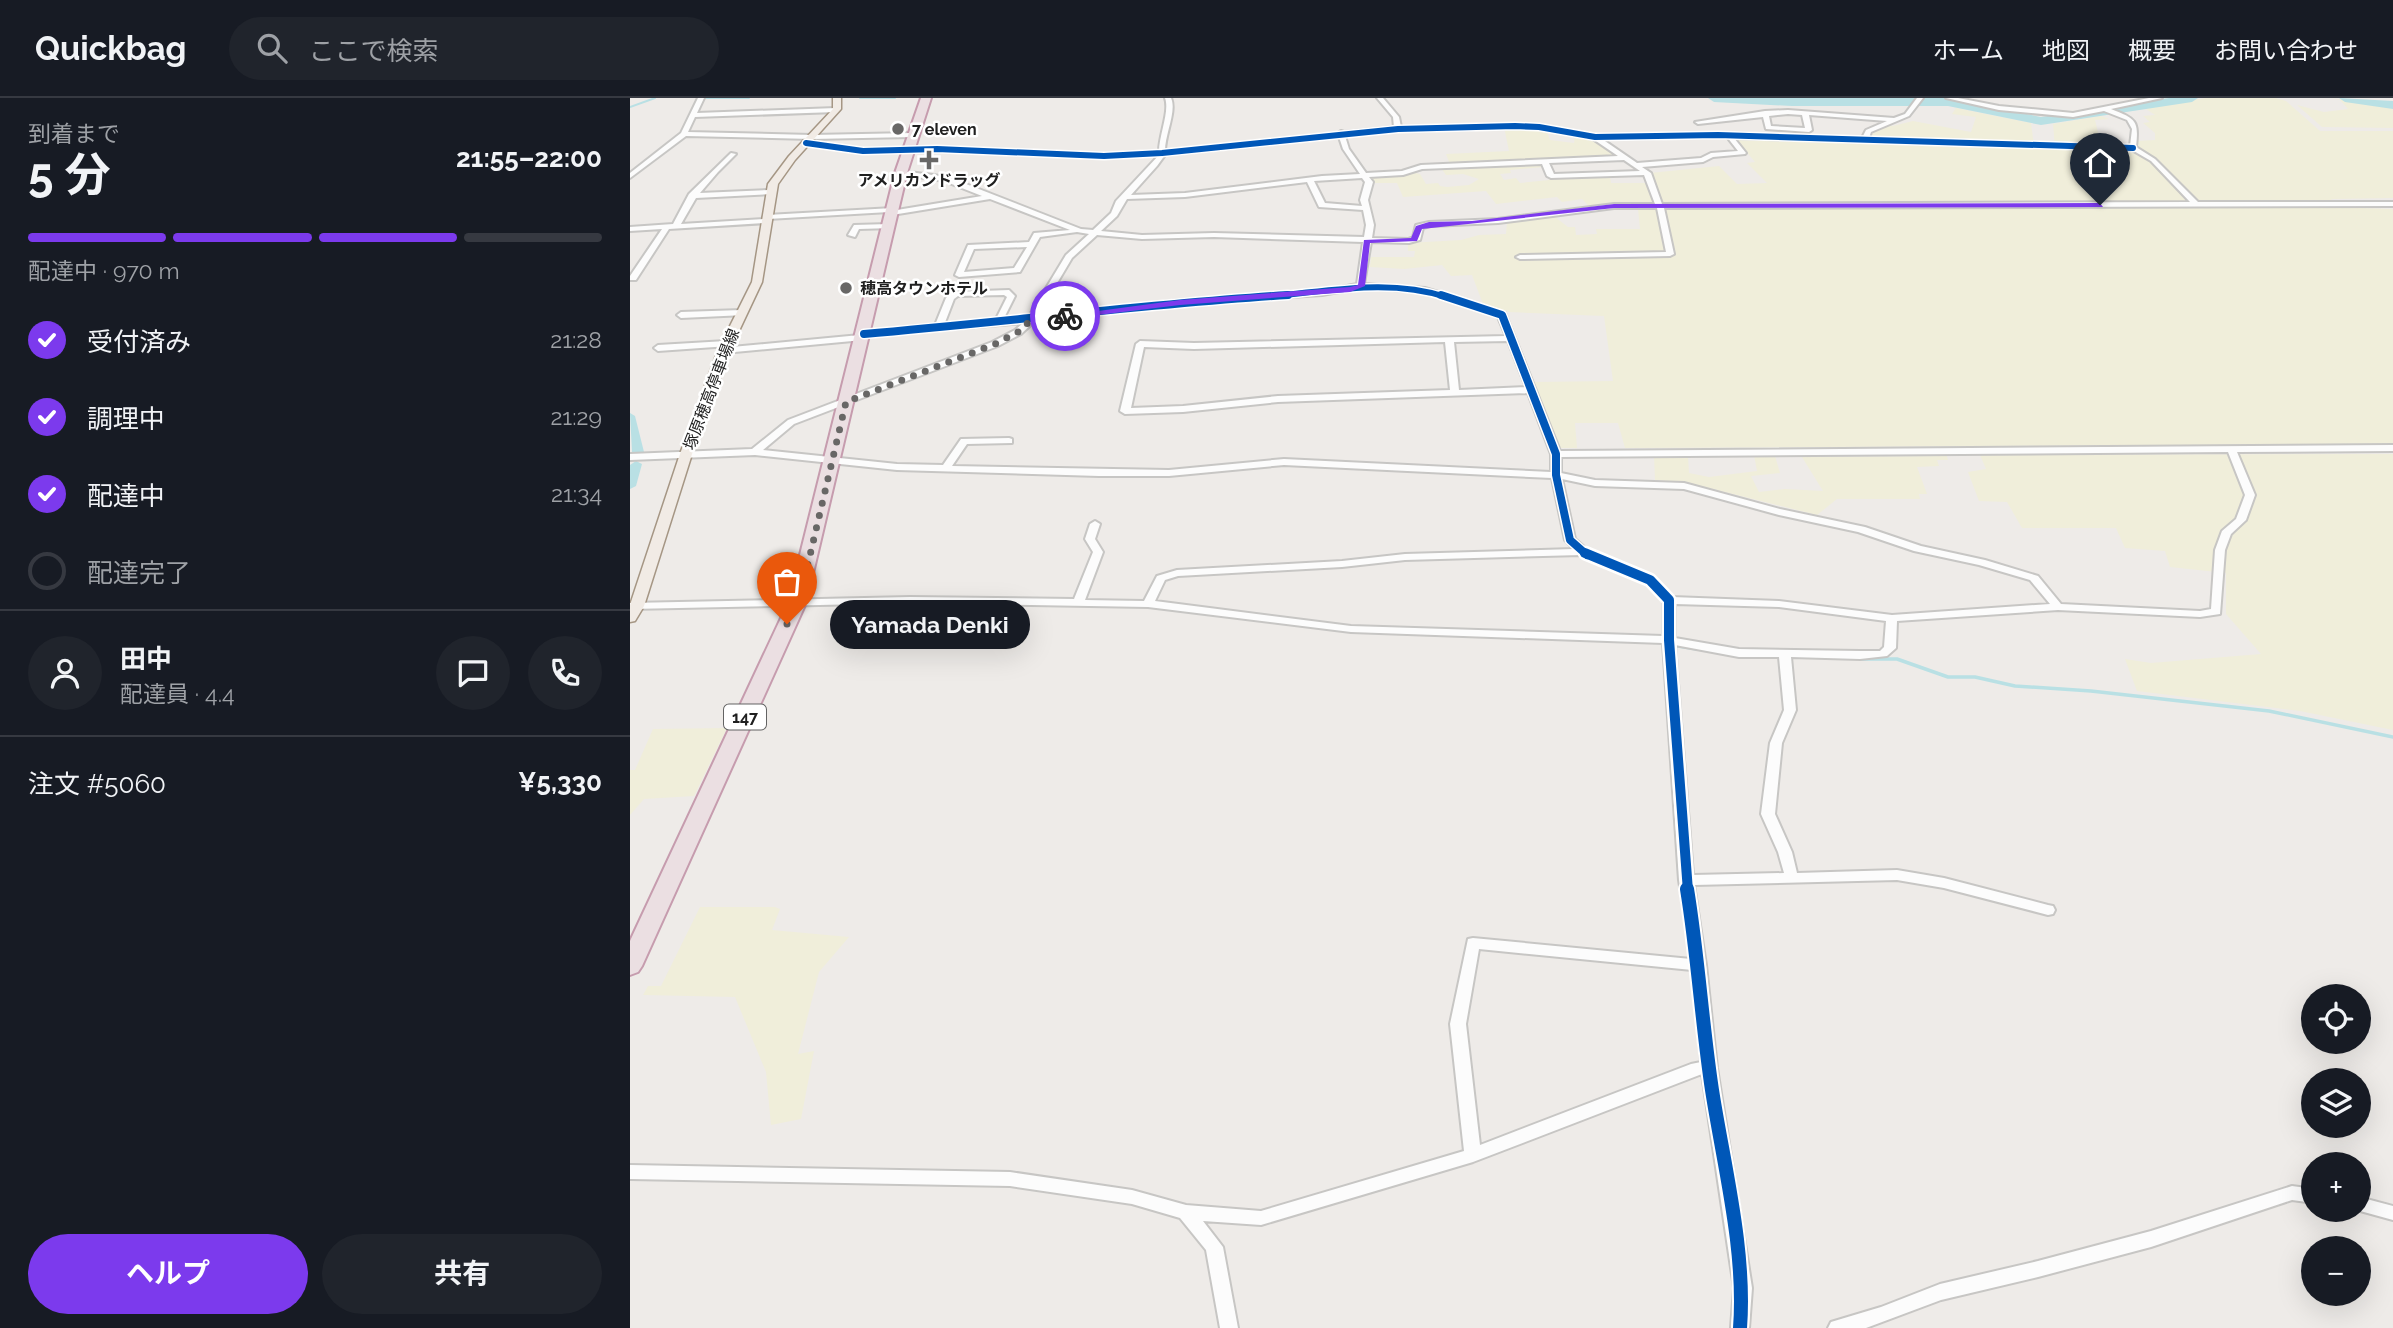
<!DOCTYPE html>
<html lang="ja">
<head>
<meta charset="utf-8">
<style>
  body { margin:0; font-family:Raleway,"Noto Sans JP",sans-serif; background:#20242c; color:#f1f3f6; height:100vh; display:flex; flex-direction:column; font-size:26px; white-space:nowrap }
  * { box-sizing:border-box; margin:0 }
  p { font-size:23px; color:#9ea1a6 }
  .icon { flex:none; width:38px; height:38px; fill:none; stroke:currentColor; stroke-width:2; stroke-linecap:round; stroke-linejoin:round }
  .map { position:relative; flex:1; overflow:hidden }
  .panel { display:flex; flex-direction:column; background:#171b24; width:630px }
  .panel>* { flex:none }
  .tools { position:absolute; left:1671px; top:886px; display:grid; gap:14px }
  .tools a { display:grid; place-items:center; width:70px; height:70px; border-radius:50%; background:#171b24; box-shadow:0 7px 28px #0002; font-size:35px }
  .pin { position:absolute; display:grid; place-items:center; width:60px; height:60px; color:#fff; margin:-72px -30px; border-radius:50% 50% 50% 0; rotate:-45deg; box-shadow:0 0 7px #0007 }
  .pin .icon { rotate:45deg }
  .courier { position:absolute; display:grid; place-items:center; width:70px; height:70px; margin:-35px; border:5px solid #7c3aed; border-radius:50%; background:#fff; color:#222; box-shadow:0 2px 9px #0007 }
  .bubble { position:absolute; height:49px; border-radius:24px; background:#171b24; box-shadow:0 7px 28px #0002; font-size:23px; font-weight:700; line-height:49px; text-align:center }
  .headline em { font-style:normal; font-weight:700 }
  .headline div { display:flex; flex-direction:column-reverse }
  .headline { display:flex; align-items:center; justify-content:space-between; height:119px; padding:0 28px }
  h1 { font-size:46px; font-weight:700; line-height:52px }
  .bar { display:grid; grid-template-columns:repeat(4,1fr); gap:10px 7px; align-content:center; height:84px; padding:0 28px }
  .bar i { height:9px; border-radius:5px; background:#363941 }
  .bar .selected { background:#7c3aed }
  .bar p { grid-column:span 4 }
  .line { display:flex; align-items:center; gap:18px; padding:0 28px; border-top:2px solid #363941 }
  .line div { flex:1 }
  .round { display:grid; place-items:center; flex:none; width:74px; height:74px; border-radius:37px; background:#20242c }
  ol { padding:0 28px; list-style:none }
  li { display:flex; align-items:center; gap:21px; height:77px }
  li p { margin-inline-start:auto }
  li .icon { padding:7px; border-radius:50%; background:#7c3aed; color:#fff; stroke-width:4 }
  li:last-child { color:#9ea1a6 }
  li i { width:38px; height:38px; border:4px solid #363941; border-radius:50% }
  .primary-button { display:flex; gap:14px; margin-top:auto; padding:14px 28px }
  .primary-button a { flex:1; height:80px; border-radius:42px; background:#7c3aed; color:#fff; font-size:28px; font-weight:700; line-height:80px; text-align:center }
  .primary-button a+a { background:#20242c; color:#f1f3f6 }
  header { display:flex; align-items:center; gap:42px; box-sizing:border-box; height:98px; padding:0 35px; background:#171b24; border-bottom:2px solid #363941 }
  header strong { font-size:33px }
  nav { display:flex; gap:38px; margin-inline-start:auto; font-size:24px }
  .search { width:490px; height:63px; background:#20242c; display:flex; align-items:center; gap:18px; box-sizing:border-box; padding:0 24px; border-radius:38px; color:#9ea1a6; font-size:26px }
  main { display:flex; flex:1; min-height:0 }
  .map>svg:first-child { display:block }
  .farmland { fill:#f0eeda }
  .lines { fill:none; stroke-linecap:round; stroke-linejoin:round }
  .stream-far1 { stroke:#b9e0e4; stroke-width:2 }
  .stream { stroke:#b9e0e4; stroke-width:3.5 }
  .canal { fill:#b9e0e4; fill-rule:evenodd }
  .river { fill:#b9e0e4; fill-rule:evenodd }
  .minor-casing { stroke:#c7c6c4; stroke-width:4 }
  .major-casing { stroke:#a59684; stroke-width:3 }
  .highway-casing { stroke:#c69cae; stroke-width:4 }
  .minor { fill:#fcfcfc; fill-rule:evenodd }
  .major { fill:#f1ebe5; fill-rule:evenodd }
  .highway { fill:#ebdfe2; fill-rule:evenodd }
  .cycleway-far3-casing { stroke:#fff; stroke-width:9 }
  .cycleway-far2-casing { stroke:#fff; stroke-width:11 }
  .cycleway-far1-casing { stroke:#fff; stroke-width:15 }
  .cycleway-casing { stroke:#fff; stroke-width:18 }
  .cycleway-far3 { stroke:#0057b8; stroke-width:6 }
  .cycleway-far2 { stroke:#0057b8; stroke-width:8 }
  .cycleway-far1 { stroke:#0057b8; stroke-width:10 }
  .cycleway { stroke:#0057b8; stroke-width:14 }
  .route { fill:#7c3aed }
  .done { stroke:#686766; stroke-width:7; stroke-dasharray:0 12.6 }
  .poi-dot { fill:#686766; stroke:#fff; stroke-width:2.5 }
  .labels { text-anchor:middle; stroke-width:5; stroke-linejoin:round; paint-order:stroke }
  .far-poi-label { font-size:16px; font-weight:bold; fill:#202020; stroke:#fff; text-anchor:start }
  .far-street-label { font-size:16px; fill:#202020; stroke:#fff }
  .shield { fill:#fff; stroke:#636363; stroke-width:2 }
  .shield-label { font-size:16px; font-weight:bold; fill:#202020 }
</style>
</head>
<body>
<header>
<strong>Quickbag</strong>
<div class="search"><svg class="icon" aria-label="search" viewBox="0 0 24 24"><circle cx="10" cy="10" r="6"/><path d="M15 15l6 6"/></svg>ここで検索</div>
<nav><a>ホーム</a><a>地図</a><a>概要</a><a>お問い合わせ</a></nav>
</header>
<main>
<section class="panel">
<div class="headline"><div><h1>5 分</h1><p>到着まで</p></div><em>21:55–22:00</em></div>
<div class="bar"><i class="selected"></i><i class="selected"></i><i class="selected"></i><i></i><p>配達中 · 970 m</p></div>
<ol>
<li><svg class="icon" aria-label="check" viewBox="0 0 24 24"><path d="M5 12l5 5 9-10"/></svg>受付済み<p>21:28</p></li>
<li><svg class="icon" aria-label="check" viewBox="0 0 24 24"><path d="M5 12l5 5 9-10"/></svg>調理中<p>21:29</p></li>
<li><svg class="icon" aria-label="check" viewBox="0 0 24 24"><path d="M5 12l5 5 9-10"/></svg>配達中<p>21:34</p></li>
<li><i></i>配達完了</li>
</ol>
<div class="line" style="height:126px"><a class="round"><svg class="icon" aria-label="person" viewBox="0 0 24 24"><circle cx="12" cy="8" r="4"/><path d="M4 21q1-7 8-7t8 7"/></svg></a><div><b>田中</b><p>配達員 · 4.4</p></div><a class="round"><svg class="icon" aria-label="chat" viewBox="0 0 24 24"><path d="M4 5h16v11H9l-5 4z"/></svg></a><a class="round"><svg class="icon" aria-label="phone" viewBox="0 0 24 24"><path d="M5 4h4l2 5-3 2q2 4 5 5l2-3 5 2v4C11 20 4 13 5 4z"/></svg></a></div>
<div class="line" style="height:91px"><div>注文 #5060</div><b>¥5,330</b></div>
<div class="primary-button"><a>ヘルプ</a><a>共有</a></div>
</section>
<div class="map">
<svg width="1763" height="1230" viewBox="0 0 1763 1230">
  <rect width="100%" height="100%" fill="#eeebe8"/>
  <path class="farmland" d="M1576 0H1646L1656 3 1690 33H1763V100L1703 101 1695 104 1568 105 1529 63 1507 50V43L1525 42V35L1513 25 1520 24 1513 18 1525 17 1513 9Z
    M1701 0 1763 9V30L1692 29 1667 7 1694 14 1718 11 1710 2Z
    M1326 10 1401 25 1404 48 1425 49 1423 26 1471 18 1479 21 1465 22 1472 51 1505 53 1521 63 1561 105 960 109 952 101 932 104 927 99 866 106 856 93 773 99 767 85H743L740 79 781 74 790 76 796 86 808 85 810 88 817 89 839 87 849 81 833 76 816 77 811 70 821 69 816 56 879 53 874 29 916 31 920 42 944 45 945 38 962 40 989 59 914 63 913 69 880 72 881 75 870 76 874 82 886 80 890 85 919 82 920 79H980L981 85H1024L1020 75 1089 68 1107 86 1137 85 1117 65 1125 64 1104 39 1242 44 1238 38 1240 33 1255 26 1263 28 1283 23 1341 34 1346 19 1322 16Z
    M1699 109 1763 111V346L995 350 988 325H945L947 350H927L903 284 983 283 974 218 879 214 853 206 842 177 821 178 812 167 774 171 740 169 741 159H784L785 153H778V145L831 142 849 137 876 136 877 125 925 119 938 129H945L946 137 967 136 966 131H1010L1008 111Z
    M1763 356V632L1670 613 1507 593 1495 561 1521 565 1631 556 1596 516V475L1540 469 1535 453 1495 450 1486 430H1392L1377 404 1349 403 1338 374 1356 371 1350 357Z
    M1124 357 1145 358 1150 375 1121 378 1129 394 1155 391 1193 393 1172 359 1317 358 1318 362H1307L1309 368 1287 369 1297 396H1289L1290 401H1207L1187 417 1063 386 1025 382 1024 358H1058L1059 375 1079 379 1127 373Z
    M97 630 64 698 14 701 0 717V672H5L23 631Z
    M70 809H145L150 811 142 832 219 839 189 874 168 956 184 953 171 1021 141 1027 136 974 105 899 13 897 18 888H31Z"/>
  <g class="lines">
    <path class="stream-far1" d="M75 0H119
      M230 0H265
      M1311 0 1318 4
      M0 9 25 0"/>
    <path class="stream" d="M1048 548 1067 551
      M1231 561H1267L1318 579H1345L1385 588 1461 593 1639 613 1763 639"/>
    <path class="canal" d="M0 315 5 318 14 354 8 357 2 354Z
      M6 363 12 366 6 388 0 391V367Z"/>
    <path class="river" d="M1078 0H1318L1411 19 1539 0H1568L1562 4 1411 27 1318 8H1162L1084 4Z
      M1709 0 1763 3V11L1715 4Z"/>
    <defs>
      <path id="minor" d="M68 0H74L67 15 206 10 209 12 206 14 65 19 58 34 182 37 282 35 285 37 282 39 182 41 56 38 0 80V75L51 35Z
        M535 0H541C547 13 535 36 535 53L708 35 711 33 714 34 764 29 763 19 747 0H753L769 19 771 29 885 26 909 27 965 37 1099 35 1232 40 1236 32 1257 23 1179 17 1182 32 1179 34 1136 31 1133 19 1068 26 1065 24 1135 13 1158 12 1264 20 1275 16 1287 0H1293L1279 18 1241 34 1239 40 1500 48 1502 31 1497 22 1474 13 1443 19 1369 12 1316 0H1328L1369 8 1443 15 1519 0H1532L1481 11C1506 21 1509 22 1506 49L1525 61 1568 104H1763V108L1034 110 1044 156 1040 158 890 161 886 159 890 157 1036 154 1027 110H984L868 125 800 128 793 130 790 142 779 145 741 144 734 186 795 190 875 215 930 353 1763 347V353L1607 354 1625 397 1616 422 1601 436 1595 452 1590 516 1570 519 1428 512 1267 523 1266 550 1257 558 1230 561 1161 559 1166 612 1152 645 1145 716 1162 754 1167 775 1267 772 1314 780 1418 807 1423 808 1425 812 1423 816 1418 817 1314 790 1267 782 1064 787 1076 867 1087 970 1122 1190 1119 1230H1101L1104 1190 1072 976 843 1064 631 1127 573 1123 593 1149 608 1230H590L576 1152 550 1120 502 1106 380 1088 0 1081V1067L380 1074 502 1092 556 1107 631 1113 834 1053 820 926 838 841 843 840 1061 861 1049 782 1033 545 721 534 518 509 280 505 0 511V505L280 499 444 501 463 454 455 441 460 426 465 423 470 426 465 441 473 454 455 502 514 503 527 478 547 472 712 463 775 456 944 451 935 442 922 380 654 367 539 378H469L267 372 125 357 0 362V356L122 351 158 322 362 244 385 232 393 225 237 238 233 242 94 255 90 252 91 250 230 237 234 233 305 227 316 200 323 194 379 192 385 198 373 222 398 220 436 157 459 136 447 134 410 139 390 174 329 179 325 177 338 147 399 144 404 135 440 132 360 101 262 117 259 114 138 121 140 123 136 125 39 131 6 182H0V178L32 131 0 133V129L43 126 59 96 101 55 106 56 88 74 70 95 140 92H143V96L66 100 51 126 135 121 133 119 137 117 263 110 267 112 352 98 314 83 269 76 267 75 271 73 318 79 451 131 463 132 481 115 486 103 529 57 474 60 307 53 233 55 173 45 176 43 233 51 307 49 474 56 529 53C529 37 540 13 535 0ZM1158 16 1172 17 1175 30 1141 28 1139 18ZM885 30 909 31 963 41 988 58 791 67 772 73 736 75 719 51 715 38 768 33ZM709 39 713 51 730 76 692 78 555 95 501 97 527 68 535 57ZM1097 39 1108 53 1081 55 1071 60 1007 65 972 41ZM1104 40 1502 52 1521 63 1560 104 1032 106 1021 75 1012 69 1073 64 1083 59 1115 56 1116 55ZM994 62 1010 73 924 76 919 65ZM912 66 917 78 921 80 1014 77 1025 106H984L868 121 799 124 786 127 783 139 778 141 742 140 744 127 738 102 743 84 739 79 773 77 792 71ZM732 80 735 84 730 102 732 108 695 105 684 83ZM677 84 689 109 733 112 736 127 734 139 584 135 512 137 471 133 487 118 497 101 555 99ZM467 137 512 141 584 139 733 144 727 186 692 193 550 202 407 219 442 160ZM397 149 384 170 334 174 344 151ZM731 190 794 194 868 219 876 238 564 245 510 243 506 246 490 313 495 316 553 314 648 304 898 295 921 356V374L654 361 539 372 322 368 337 346 382 345V341L379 340 331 341 313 367 267 366 133 352 164 326 368 248 391 236 404 224 550 206 692 197ZM374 197 377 199 365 223 314 227 324 201 328 198ZM878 243 896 289 829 292 824 244ZM815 244 820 292 648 298 553 308 501 310 514 249 564 251ZM1598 354 1615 397 1606 421 1592 433 1585 452 1581 511 1570 513 1431 506 1408 478 1355 462 1291 448 1235 429 1150 411 1054 385 965 382 931 375V359ZM932 381 965 388 1054 391 1149 417 1228 434 1284 453 1349 467 1400 482 1420 506 1262 517 1149 503 1042 499 1024 480 962 456 945 441ZM951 457 1016 484 1033 503V538L721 528 525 503 535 482 548 478 712 469 775 462ZM1045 506 1149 509 1256 523 1254 549 1250 553H1230L1109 551 1045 540ZM1045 547 1109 559H1149L1154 612 1140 645 1131 716 1148 754 1154 775 1063 777ZM849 851 1062 872 1071 964 1061 966 850 1047 836 926Z
        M259 126H262V130L229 131 225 139 218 137 224 127Z
        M112 212 115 213V217L51 220 47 217 51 214Z
        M96 243 99 244V248L28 253 24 250 28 247Z
        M1662 1088 1684 1091V1105L1662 1102 1521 1149 1408 1179 1311 1202 1236 1230H1198L1201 1224 1251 1209 1310 1186 1408 1163 1521 1133Z
        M1729 1099 1763 1108V1122L1723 1111H1729Z"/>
      <path id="major" d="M203 0H211V11L165 62 148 86 132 184 100 252 62 356 14 508 5 523 0 524V507L50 356 88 252 122 184 138 86 159 58 203 11Z"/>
      <path id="highway" d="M291 0H301L277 75 176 505 12 868 8 874 0 877V843L158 505 265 75Z"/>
    </defs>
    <use href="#minor" class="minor-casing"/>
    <use href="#major" class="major-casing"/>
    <use href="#highway" class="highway-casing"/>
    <use href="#minor" class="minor"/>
    <use href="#major" class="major"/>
    <use href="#highway" class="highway"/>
    <defs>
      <path id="cycleway-far3" d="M176 45 233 53 307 51 474 58 532 55 768 31 885 28 909 29 965 39 1088 37 1503 50
        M630 199C692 195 756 179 816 199"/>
      <path id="cycleway-far2" d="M811 197 872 217 926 356V377L940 442 957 457
        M234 236C375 224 516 206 658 197"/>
      <path id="cycleway-far1" d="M955 455 1020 482 1039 502V542L1058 793"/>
      <path id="cycleway" d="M1057 791C1068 858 1072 926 1082 992 1094 1069 1116 1153 1110 1230"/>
    </defs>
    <use href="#cycleway-far3" class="cycleway-far3-casing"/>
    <use href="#cycleway-far2" class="cycleway-far2-casing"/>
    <use href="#cycleway-far1" class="cycleway-far1-casing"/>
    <use href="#cycleway" class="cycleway-casing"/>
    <use href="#cycleway-far3" class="cycleway-far3"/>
    <use href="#cycleway-far2" class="cycleway-far2"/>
    <use href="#cycleway-far1" class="cycleway-far1"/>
    <use href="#cycleway" class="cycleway"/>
  </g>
  <path class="route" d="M1470 105 1473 109 984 110 792 131 787 143 740 145 735 188 720 194 550 207 435 221 431 218 550 202 720 189 728 187 734 142 781 140 786 128 799 124 842 123 984 106Z"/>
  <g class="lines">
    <path class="done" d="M157 526 177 470 216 304 365 246 388 234 401 222 435 218"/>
  </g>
  <g class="poi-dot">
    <circle cx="268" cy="31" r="7"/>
    <path d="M295.5 51.5h7v7h7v7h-7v7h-7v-7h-7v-7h7z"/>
    <circle cx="216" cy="190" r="7"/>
  </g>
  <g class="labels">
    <g class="far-poi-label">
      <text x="282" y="37">7 eleven</text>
      <text x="299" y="88" text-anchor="middle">アメリカンドラッグ</text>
      <text x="230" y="196">穂高タウンホテル</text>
    </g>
    <g class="far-street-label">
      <text transform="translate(81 291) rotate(-69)" y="6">塚原穂高停車場線</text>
    </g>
    <rect class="shield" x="94" y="606.5" width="42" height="25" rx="5"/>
    <g class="shield-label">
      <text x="115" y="625">147</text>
    </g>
  </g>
</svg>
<div class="tools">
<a><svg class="icon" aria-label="locate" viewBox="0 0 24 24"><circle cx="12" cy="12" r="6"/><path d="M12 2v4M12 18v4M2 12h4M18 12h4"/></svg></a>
<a><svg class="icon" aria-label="layers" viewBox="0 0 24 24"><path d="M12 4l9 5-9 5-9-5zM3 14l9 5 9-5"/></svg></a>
<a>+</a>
<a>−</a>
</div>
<div class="pin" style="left:157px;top:526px;background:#ea580c"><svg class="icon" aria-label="bag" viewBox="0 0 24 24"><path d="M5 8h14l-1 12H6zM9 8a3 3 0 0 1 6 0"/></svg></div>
<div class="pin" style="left:1470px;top:107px;background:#1f2937"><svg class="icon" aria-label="home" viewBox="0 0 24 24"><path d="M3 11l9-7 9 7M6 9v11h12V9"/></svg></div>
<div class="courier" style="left:435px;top:218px"><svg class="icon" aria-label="bike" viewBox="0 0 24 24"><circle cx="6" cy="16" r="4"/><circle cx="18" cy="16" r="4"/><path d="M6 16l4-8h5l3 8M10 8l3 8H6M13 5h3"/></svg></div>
<div class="bubble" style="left:200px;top:502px;width:200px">Yamada Denki</div>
</div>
</main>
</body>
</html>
